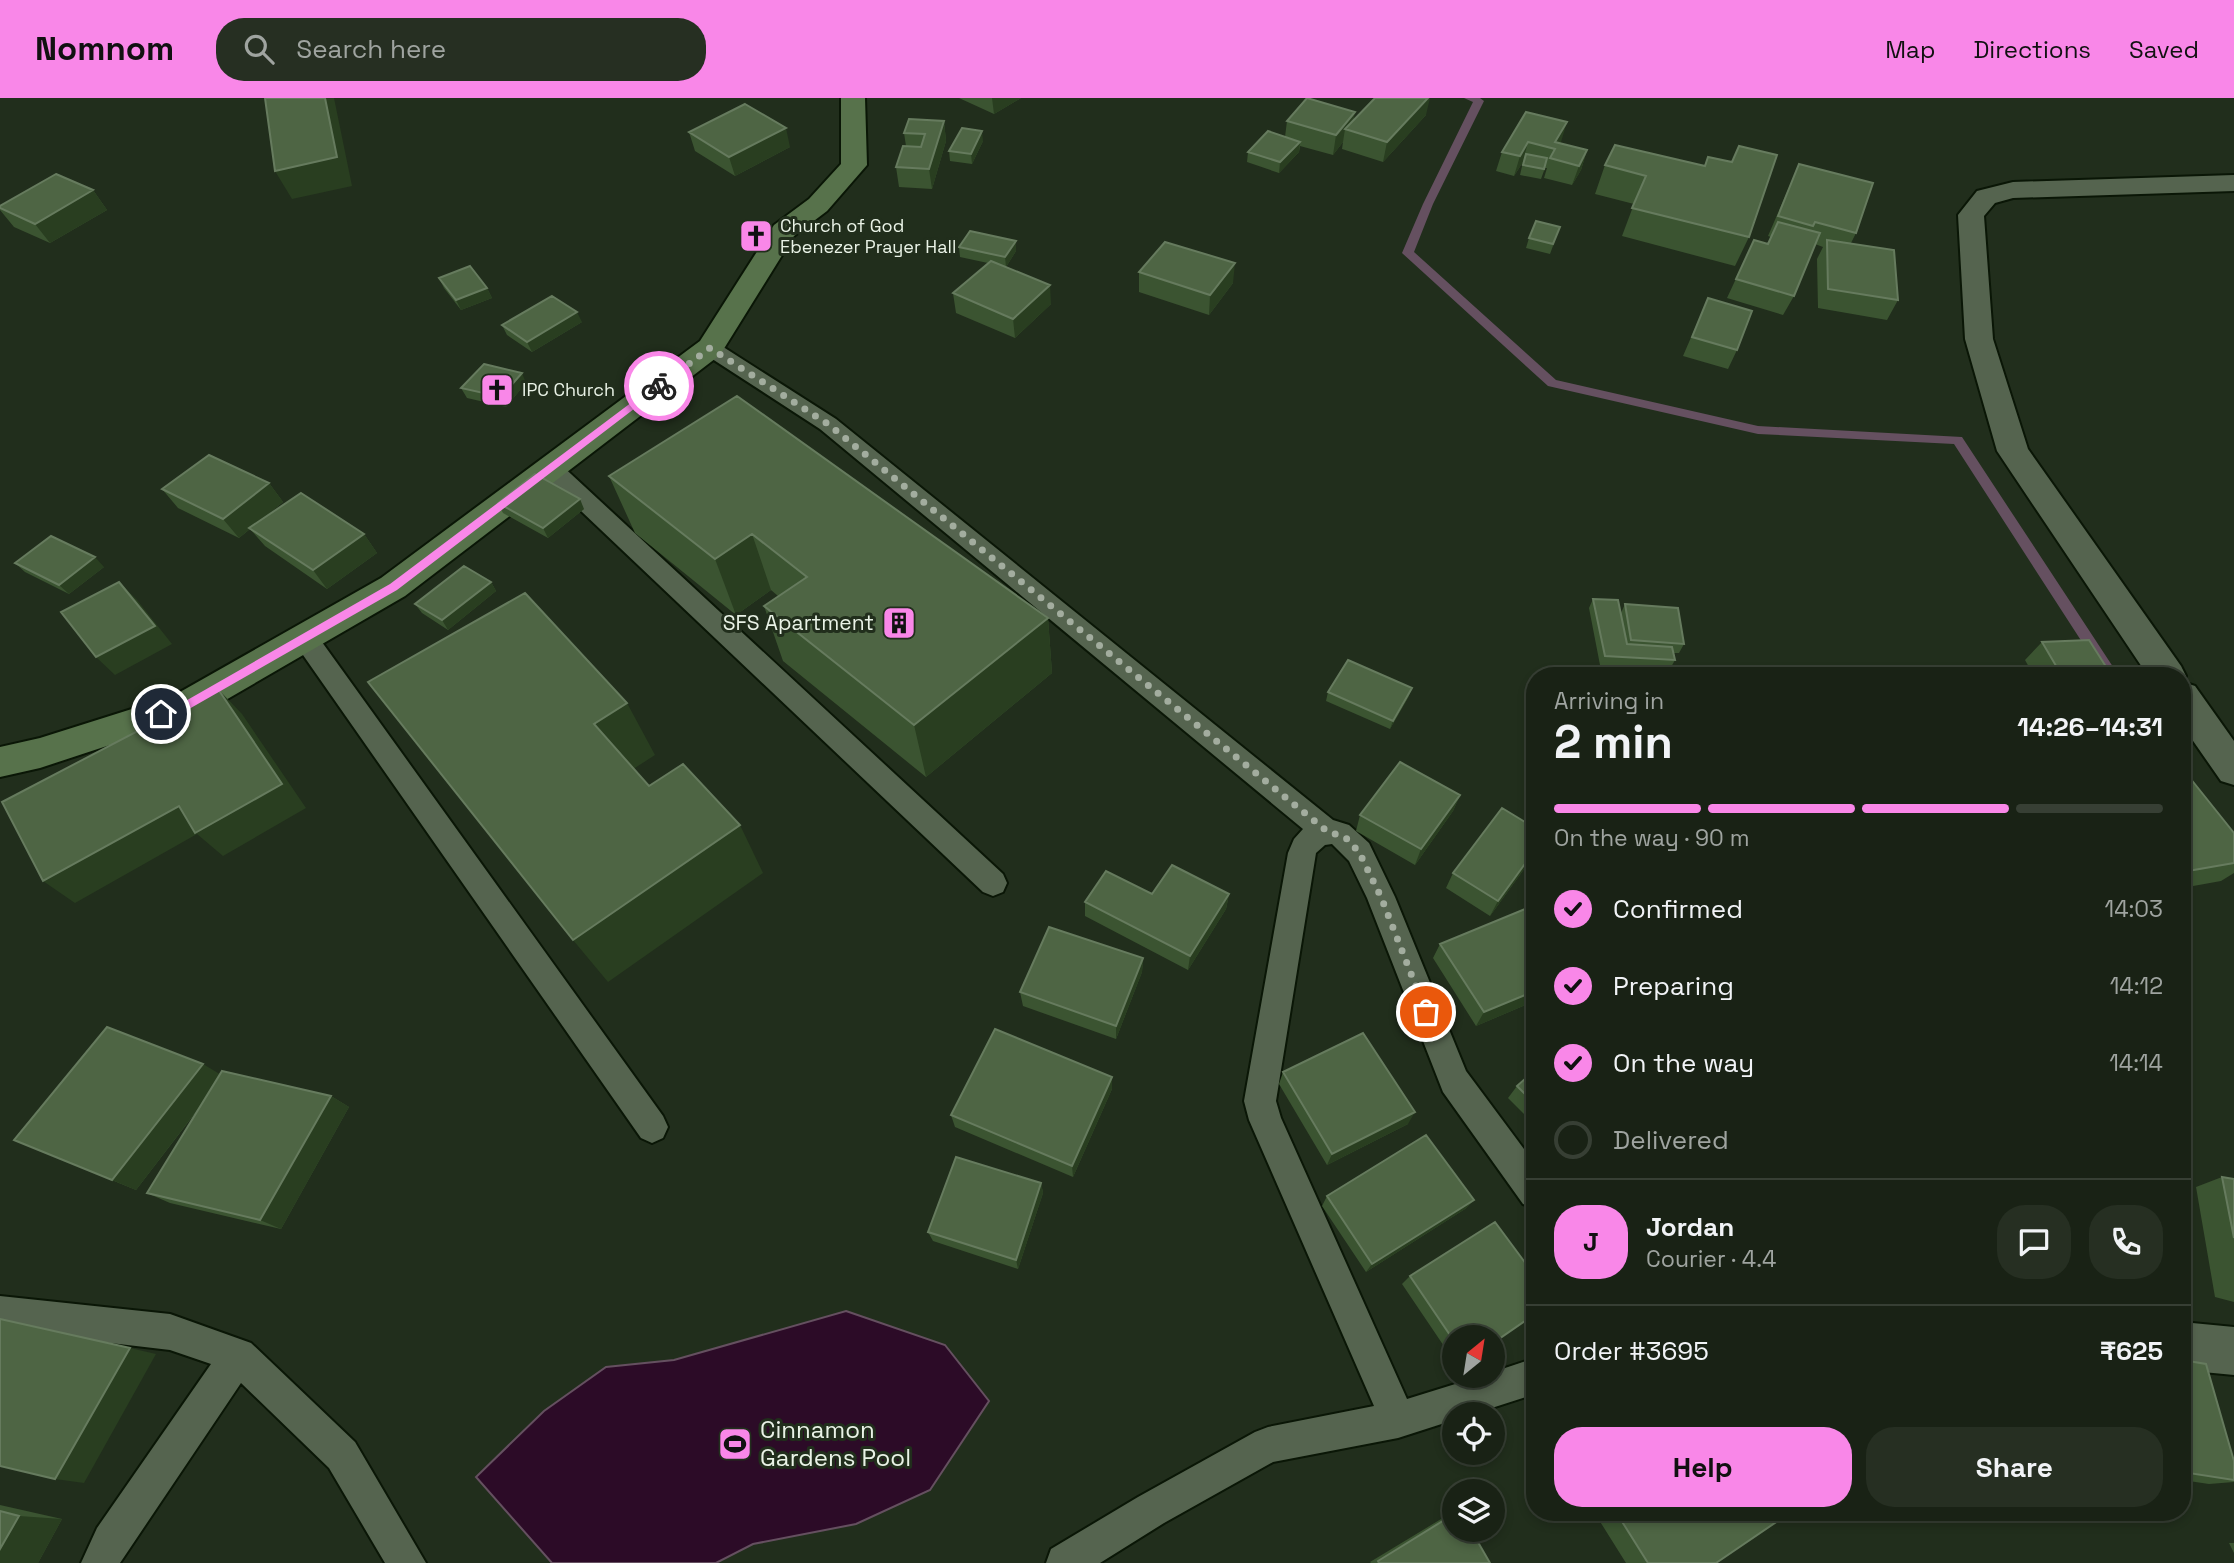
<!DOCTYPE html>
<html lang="en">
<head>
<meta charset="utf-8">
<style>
  body { margin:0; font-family:"Space Grotesk",sans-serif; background:#262f22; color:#f1f3f6; height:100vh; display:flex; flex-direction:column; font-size:26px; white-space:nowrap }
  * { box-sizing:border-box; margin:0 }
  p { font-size:23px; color:#9fa4a0 }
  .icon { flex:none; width:38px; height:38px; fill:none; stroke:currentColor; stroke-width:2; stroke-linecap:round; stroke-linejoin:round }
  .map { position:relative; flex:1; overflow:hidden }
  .panel { position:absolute; left:1526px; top:569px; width:665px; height:854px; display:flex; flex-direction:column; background:#192215; border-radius:28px; box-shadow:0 4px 10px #0003,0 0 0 2px #373f34 }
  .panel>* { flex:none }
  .needle { width:46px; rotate:30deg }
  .buttons { position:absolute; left:1442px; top:1227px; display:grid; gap:14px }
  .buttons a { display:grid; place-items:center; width:63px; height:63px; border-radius:50%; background:#192215; box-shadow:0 4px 10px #0003,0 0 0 2px #373f34; font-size:35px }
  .pin { position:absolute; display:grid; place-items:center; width:60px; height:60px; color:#fff; margin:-30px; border:4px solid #fff; border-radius:50%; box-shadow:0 2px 7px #0007 }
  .courier { position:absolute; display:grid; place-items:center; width:70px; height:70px; margin:-35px; border:5px solid #f987e8; border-radius:50%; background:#fff; color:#222; box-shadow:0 2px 9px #0007 }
  .head em { font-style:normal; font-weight:800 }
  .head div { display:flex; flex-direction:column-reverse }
  .head { display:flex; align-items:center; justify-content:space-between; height:119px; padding:0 28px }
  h1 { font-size:46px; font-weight:800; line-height:52px }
  .bar { display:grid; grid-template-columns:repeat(4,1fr); gap:10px 7px; align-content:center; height:84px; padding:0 28px }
  .bar i { height:9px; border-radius:5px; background:#373f34 }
  .bar .on { background:#f987e8 }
  .bar p { grid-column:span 4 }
  .line { display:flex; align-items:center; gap:18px; padding:0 28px; border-top:2px solid #373f34 }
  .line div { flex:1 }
  .round { display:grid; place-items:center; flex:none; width:74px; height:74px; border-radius:28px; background:#262f22 }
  ol { padding:0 28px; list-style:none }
  li { display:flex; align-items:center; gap:21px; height:77px }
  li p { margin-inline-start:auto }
  li .icon { padding:7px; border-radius:50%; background:#f987e8; color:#111; stroke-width:4 }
  li:last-child { color:#9fa4a0 }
  li i { width:38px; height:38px; border:4px solid #373f34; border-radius:50% }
  .cta { display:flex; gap:14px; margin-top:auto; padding:14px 28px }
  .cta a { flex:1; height:80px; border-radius:28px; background:#f987e8; color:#111; font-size:28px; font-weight:800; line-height:80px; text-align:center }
  .cta a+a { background:#262f22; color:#f1f3f6 }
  header { display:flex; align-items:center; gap:42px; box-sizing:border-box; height:98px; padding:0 35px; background:#f987e8; color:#111 }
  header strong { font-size:33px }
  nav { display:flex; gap:38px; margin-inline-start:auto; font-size:24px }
  .search { width:490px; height:63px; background:#262f22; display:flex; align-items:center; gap:18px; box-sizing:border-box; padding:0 24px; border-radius:28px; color:#9fa4a0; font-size:26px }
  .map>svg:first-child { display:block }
  .water { fill:#2c0b27; stroke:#655060; stroke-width:2 }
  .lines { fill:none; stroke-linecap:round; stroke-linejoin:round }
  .stream { fill:#655060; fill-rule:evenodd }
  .lane-casing { stroke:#0a1606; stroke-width:4 }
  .street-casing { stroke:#0a1606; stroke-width:4 }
  .secondary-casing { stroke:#0a1606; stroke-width:4 }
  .lane { fill:#55644f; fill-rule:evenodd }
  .street { fill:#55644f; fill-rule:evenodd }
  .secondary { fill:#57724b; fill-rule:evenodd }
  .wall { fill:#3b5431 }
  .shaded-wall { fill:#293e20 }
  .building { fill:#4e6544; stroke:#667b5e; stroke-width:2 }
  .route { fill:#f987e8 }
  .done { stroke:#a3ad9f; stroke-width:7; stroke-dasharray:0 12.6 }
  .labels { text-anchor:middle; stroke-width:6; stroke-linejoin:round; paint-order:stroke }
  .far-poi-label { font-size:18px; fill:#e9f2e6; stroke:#212e1c; text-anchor:start }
  .poi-label { font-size:21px; fill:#e9f2e6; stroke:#212e1c; text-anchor:end }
  .near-poi-label { font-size:24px; fill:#e9f2e6; stroke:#212e1c; text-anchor:start }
</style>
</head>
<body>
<header>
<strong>Nomnom</strong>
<div class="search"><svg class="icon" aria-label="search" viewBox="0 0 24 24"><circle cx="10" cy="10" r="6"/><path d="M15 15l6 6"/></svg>Search here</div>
<nav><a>Map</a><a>Directions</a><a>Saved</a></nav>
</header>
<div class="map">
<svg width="2234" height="1465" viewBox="0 0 2234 1465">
  <rect width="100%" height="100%" fill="#212e1c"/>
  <path class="water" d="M846 1213 945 1247 989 1303 930 1392 856 1426 753 1446 716 1465H552L476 1379 544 1313 606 1269 674 1262Z"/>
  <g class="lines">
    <path class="stream" d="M1464 0H1480L1484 3 1433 106 1414 154 1556 282 1758 328 1962 339 2119 578H2104L1954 346 1758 336 1548 288 1402 155 1423 106 1473 4Z"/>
    <defs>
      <path id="lane" d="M710 243 717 245 836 321 1333 722 1349 727 1369 745 1395 799 1466 973 1535 1066V1110L1523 1106 1443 994 1367 800 1349 763 1332 746 1325 747 1316 755 1276 1003 1281 1020 1407 1301 1481 1278H1493V1274L1535 1260V1296L1473 1316H1454V1322L1398 1340 1273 1364 1164 1425 1100 1465H1046L1051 1451 1138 1399 1255 1334 1268 1329 1374 1308 1249 1022 1244 1003 1288 755 1294 741 1303 731 820 331 703 255 699 250 703 245Z
        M550 362 558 364 1003 776 1007 785 1003 794 993 798 983 794 542 376 539 370 542 364Z
        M305 530 314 533 663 1018 668 1029 663 1040 652 1045 641 1040 296 547 292 540 296 533Z
        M0 1198 170 1216 251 1245 355 1344 426 1465H385L329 1370 241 1285 120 1465H81L97 1430 211 1266 170 1252 0 1232Z"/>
      <path id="street" d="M2234 77V93L2013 100 1995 105 1984 118 1993 241 2028 351 2181 568 2186 578 2183 584 2195 588 2234 643V687L2221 683 2182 627V578H2148L1997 353 1965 241 1958 117 1977 93 2013 84Z
        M2182 1224 2234 1229V1277L2182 1272Z"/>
      <path id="secondary" d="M841 0H865L867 67 827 113 794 138 720 257 405 498 198 618 40 670 0 679V649L40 640 173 598 381 480 700 243 774 127 809 101 841 66Z"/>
    </defs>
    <use href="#lane" class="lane-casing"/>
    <use href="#street" class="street-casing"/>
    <use href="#secondary" class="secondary-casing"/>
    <use href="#lane" class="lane"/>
    <use href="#street" class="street"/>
    <use href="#secondary" class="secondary"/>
  </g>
  <path class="wall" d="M959 0H1021L994 16Z
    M1526 14 1560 45 1587 52 1581 72 1572 87 1544 80 1547 70H1545L1541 81 1520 77 1523 64 1514 78 1496 73 1502 54Z
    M1426 17 1383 64 1342 51 1343 44 1333 57 1300 48 1299 54 1279 75 1247 64 1248 54 1285 39 1287 23 1354 22Z
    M944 23 946 43 932 91 899 89 896 69 906 48 904 35Z
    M689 34 790 49 735 78 695 53Z
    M983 43 972 66 950 63 949 53Z
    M1615 47 1749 139 1735 168 1622 138 1634 106 1595 96 1605 67Z
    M1799 66 1856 135 1851 145 1898 202 1887 222 1818 210 1817 161 1823 149 1815 146 1794 198 1783 217 1727 200 1754 142 1767 146 1771 139 1768 138Z
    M93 92 107 112 50 145 14 129 0 112V108Z
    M1560 129 1550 156 1526 150 1529 140Z
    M959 149 1016 153 1006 169 1051 206 1015 240 956 215 953 195 988 165 960 159Z
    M1139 174 1233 185 1209 217 1139 194Z
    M439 180 487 190 492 200 461 212 444 190Z
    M1708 200 1737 252 1728 271 1683 258Z
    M582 224 532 254 507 237 502 227Z
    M526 285 506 309 467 300 461 290Z
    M609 378 1048 520 1052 575 926 679 783 563 764 508 778 498 771 492 736 517 635 435Z
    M269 385 283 404 262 421 364 436 377 455 327 491 265 448 250 431 239 440 178 410 162 391Z
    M498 405 584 411 548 440 503 415Z
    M15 465 104 469 69 496 25 474Z
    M491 484 496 493 448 532 422 515 415 506Z
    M1593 501 1621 515 1625 506 1684 546 1679 555H1674L1675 562 1670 571 1600 567 1589 510Z
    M2042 544 2112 578H2034L2025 562Z
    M1328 594 1409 598 1390 631 1326 603Z
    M2182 670 2234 735V775L2221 783 2182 790Z
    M1460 697 1453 713 1415 767 1356 733 1360 717Z
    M1535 730V756L1490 818 1446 790 1453 775Z
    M1152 796H1229L1226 811 1188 872 1085 818V804Z
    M1440 846 1535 903 1476 928 1433 860Z
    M1143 860 1142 874 1116 941 1023 908 1020 894Z
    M1535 972V1027L1508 1000 1517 988Z
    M1283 974 1408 1026 1327 1067 1279 986Z
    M220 976 331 998 349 1009 281 1131 170 1105 147 1095 199 1010 136 1092 14 1042Z
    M1112 979V991L1073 1079 955 1029 951 1017Z
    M2222 1079 2234 1081V1204L2215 1199 2196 1089Z
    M1041 1085 1043 1095 1018 1171 933 1143 928 1134Z
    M1327 1098 1474 1102 1465 1111 1366 1174 1322 1108Z
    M1410 1178 1454 1239V1263L1402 1186Z
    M2182 1262 2234 1363V1384L2209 1386 2182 1382Z
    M0 1407 62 1421 38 1465H0Z
    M1454 1414V1432L1490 1465H1371L1370 1464 1451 1415Z
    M1594 1414H1791L1716 1465H1626Z
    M2229 1445H2234V1455Z"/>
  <path class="shaded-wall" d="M325 0H334L352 88 292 101 275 73Z
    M992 0H1021L994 16Z
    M1428 0H1430L1426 17 1383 64 1387 44Z
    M1355 14 1352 33 1345 31 1343 44 1333 57 1336 37Z
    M944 23 946 43 932 91 929 71Z
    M1567 24 1561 44 1553 56 1555 51V44Z
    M786 30 790 49 735 78 729 59Z
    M982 33 983 43 972 66 971 56Z
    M1300 44 1299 54 1279 75 1280 64Z
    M1528 44 1523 64 1514 78 1520 58Z
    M1587 52 1581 72 1572 87 1579 68Z
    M93 92 107 112 50 145 35 126Z
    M1016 143V153L1006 169 1005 159Z
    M1235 165 1233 185 1209 217 1210 197Z
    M1050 187 1051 206 1015 240 1013 221Z
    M487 190 492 200 461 212 456 202Z
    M577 214 582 224 532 254 527 244Z
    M522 275 526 285 506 309 501 299Z
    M269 385 283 404 239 440 223 421Z
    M580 401 584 411 548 440 543 430Z
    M364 436 377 455 327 491 313 472Z
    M752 436 771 492 736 517 715 461Z
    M95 459 104 469 69 496 59 487Z
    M119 484 137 502 172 546 115 577 96 559Z
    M491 484 496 493 448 532 442 522Z
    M1048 520 1052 575 926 679 914 627Z
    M1412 590 1409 598 1390 631 1393 623Z
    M218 591 242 616 306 710 223 758 197 736 75 805 43 783Z
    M627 605 655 657 624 677 594 626Z
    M1460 697 1453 713 1415 767 1421 751Z
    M740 727 763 775 608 884 573 842Z
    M1535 752V756L1490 818 1498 803Z
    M1229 796 1226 811 1188 872 1190 858Z
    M1143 860 1142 874 1116 941V928Z
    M1535 893V903L1476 928 1484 914Z
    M203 966 223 978 136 1092 112 1082Z
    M1112 979V991L1073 1079 1072 1068Z
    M331 998 349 1009 281 1131 260 1122Z
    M1415 1014 1408 1026 1327 1067 1332 1056Z
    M1041 1085 1043 1095 1018 1171 1016 1162Z
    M1474 1102 1465 1111 1366 1174 1372 1166Z
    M130 1250 156 1256 84 1385 55 1381Z
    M19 1418 62 1421 38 1465H0V1451Z"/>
  <path class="building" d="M265 0H325L337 59 275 73Z
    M1307 0 1355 14 1336 37 1287 23Z
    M1375 0H1428L1387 44 1345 31Z
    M745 6 786 30 729 59 689 34Z
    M1526 14 1567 24 1555 44 1587 52 1579 68 1550 60 1555 51 1528 44 1520 58 1502 54Z
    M909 21 944 23 929 71 896 69 903 48 921 49 925 36 904 35Z
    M962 30 982 33 971 56 949 53Z
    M1268 33 1300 44 1280 64 1248 54Z
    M1615 47 1705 68 1708 59 1732 64 1739 48 1777 57 1749 139 1632 110 1646 78 1605 67Z
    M1526 56 1547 60 1544 71 1523 67Z
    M1799 66 1873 85 1856 135 1815 124 1813 128 1778 118Z
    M56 76 93 92 35 126 0 110V108Z
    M1536 123 1560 129 1553 146 1529 140Z
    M1778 124 1820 135 1794 198 1736 181 1754 142 1768 146Z
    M970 133 1016 143 1005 159 959 149Z
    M1827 142 1894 152 1898 202 1828 191Z
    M1165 144 1235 165 1210 197 1139 174Z
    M991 163 1050 187 1013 221 953 195Z
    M470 168 487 190 456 202 439 180Z
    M552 198 577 214 527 244 502 227Z
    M1708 200 1752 213 1737 252 1692 239Z
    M484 266 522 275 501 299 461 290Z
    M737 298 1048 520 914 627 764 508 807 479 752 436 715 461 609 378Z
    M209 357 269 385 223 421 162 391Z
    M535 376 580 401 543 430 498 405Z
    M301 395 364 436 313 472 249 430Z
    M51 438 95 459 59 487 15 465Z
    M464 468 491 484 442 522 415 506Z
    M119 484 155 528 96 559 61 514Z
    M525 495 627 605 594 626 649 688 683 666 740 727 573 842 368 584Z
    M1593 501 1618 502 1627 546 1672 549 1675 562 1605 558Z
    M1625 506 1678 510 1684 546 1631 542Z
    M2089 542 2112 578H2062L2042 544Z
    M1348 562 1412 590 1393 623 1328 594Z
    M218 591 282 686 195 735 179 708 43 783 2 704Z
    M1400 664 1460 697 1421 751 1360 717Z
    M2182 670 2234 735V765L2182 774Z
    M1502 710 1535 730V752L1498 803 1453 775Z
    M1172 767 1229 796 1190 858 1085 804 1106 773 1152 796Z
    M1535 807V893L1484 914 1440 846Z
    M1049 829 1143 860 1116 928 1020 894Z
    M107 929 203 966 112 1082 14 1042Z
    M995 931 1112 979 1072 1068 951 1017Z
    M1363 935 1415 1014 1332 1056 1283 974Z
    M1535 972V1006L1517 988Z
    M222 973 331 998 260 1122 147 1095Z
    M1426 1037 1474 1102 1372 1166 1327 1098Z
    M956 1059 1041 1085 1016 1162 928 1134Z
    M2222 1079 2234 1081V1140Z
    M1495 1124 1535 1178V1216L1493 1245V1239H1454V1243L1410 1178Z
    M0 1221 130 1250 55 1381 0 1368Z
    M2182 1262 2206 1266 2234 1363V1382L2182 1374Z
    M0 1413 19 1418 0 1451Z
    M1616 1414H1791L1716 1465H1648Z
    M1454 1416V1432H1471L1490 1465H1379L1378 1463Z"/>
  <path class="route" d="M656 286 664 288 397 492 189 611 161 620 158 619V613L182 605 390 486Z"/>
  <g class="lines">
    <path class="done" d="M659 288 710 250 828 326 1328 734 1345 739 1359 754 1381 799 1426 914"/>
  </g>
  <defs>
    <symbol id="church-square" viewBox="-11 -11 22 22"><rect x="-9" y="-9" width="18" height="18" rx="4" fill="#f987e8" stroke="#212e1c"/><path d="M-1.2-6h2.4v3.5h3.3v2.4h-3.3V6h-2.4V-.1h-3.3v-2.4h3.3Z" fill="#111"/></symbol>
    <symbol id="building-square" viewBox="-11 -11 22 22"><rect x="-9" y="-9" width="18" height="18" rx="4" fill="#f987e8" stroke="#212e1c"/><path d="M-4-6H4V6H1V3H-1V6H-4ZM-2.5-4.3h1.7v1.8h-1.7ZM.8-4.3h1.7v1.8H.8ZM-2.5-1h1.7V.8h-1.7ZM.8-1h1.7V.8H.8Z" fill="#111"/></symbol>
    <symbol id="stadium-square" viewBox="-11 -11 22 22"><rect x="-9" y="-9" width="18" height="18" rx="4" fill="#f987e8" stroke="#212e1c"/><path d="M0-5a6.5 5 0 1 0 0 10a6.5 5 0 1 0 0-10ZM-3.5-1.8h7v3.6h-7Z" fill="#111"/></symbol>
  </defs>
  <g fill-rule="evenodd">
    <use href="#church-square" x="737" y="119" width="38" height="38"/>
    <use href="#church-square" x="478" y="273" width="38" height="38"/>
    <use href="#building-square" x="880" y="506" width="38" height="38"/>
    <use href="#stadium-square" x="716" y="1327" width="38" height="38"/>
  </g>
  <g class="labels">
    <g class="far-poi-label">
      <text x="780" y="134">Church of God<tspan x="780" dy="21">Ebenezer Prayer Hall</tspan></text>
      <text x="522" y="298">IPC Church</text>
    </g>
    <g class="poi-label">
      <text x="874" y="532">SFS Apartment</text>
    </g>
    <g class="near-poi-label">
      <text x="760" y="1340">Cinnamon<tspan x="760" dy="28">Gardens Pool</tspan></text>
    </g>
  </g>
</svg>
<div class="buttons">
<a><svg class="needle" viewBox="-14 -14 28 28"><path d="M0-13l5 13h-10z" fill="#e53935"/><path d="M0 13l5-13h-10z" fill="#9fa4a0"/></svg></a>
<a><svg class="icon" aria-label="locate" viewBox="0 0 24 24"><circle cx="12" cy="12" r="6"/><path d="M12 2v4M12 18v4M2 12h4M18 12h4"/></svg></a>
<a><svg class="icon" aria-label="layers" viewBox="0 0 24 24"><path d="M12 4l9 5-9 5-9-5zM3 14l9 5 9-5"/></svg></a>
</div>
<div class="pin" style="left:1426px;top:914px;background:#ea580c"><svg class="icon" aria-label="bag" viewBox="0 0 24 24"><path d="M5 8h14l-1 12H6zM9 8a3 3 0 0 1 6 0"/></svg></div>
<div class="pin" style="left:161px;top:616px;background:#1f2937"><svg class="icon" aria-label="home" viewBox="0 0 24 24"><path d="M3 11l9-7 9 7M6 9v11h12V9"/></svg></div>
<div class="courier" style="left:659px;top:288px"><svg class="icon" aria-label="bike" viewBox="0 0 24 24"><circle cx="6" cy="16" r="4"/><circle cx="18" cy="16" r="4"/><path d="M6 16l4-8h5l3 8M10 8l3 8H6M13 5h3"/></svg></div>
<section class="panel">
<div class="head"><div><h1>2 min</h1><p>Arriving in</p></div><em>14:26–14:31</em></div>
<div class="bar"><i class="on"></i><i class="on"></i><i class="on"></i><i></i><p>On the way · 90 m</p></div>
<ol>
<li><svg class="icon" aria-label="check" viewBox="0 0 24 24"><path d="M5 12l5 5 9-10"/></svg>Confirmed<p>14:03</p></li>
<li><svg class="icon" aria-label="check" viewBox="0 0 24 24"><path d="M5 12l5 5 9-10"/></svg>Preparing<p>14:12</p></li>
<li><svg class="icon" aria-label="check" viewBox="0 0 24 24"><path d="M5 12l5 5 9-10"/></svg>On the way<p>14:14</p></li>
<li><i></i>Delivered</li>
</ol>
<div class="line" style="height:126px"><b class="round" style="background:#f987e8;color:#111">J</b><div><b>Jordan</b><p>Courier · 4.4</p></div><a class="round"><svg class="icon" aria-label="chat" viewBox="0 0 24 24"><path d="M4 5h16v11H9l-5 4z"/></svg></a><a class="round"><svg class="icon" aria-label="phone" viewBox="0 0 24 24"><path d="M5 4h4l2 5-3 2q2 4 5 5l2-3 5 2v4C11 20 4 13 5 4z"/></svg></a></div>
<div class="line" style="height:91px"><div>Order #3695</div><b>₹625</b></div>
<div class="cta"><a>Help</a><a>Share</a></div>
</section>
</div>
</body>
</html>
